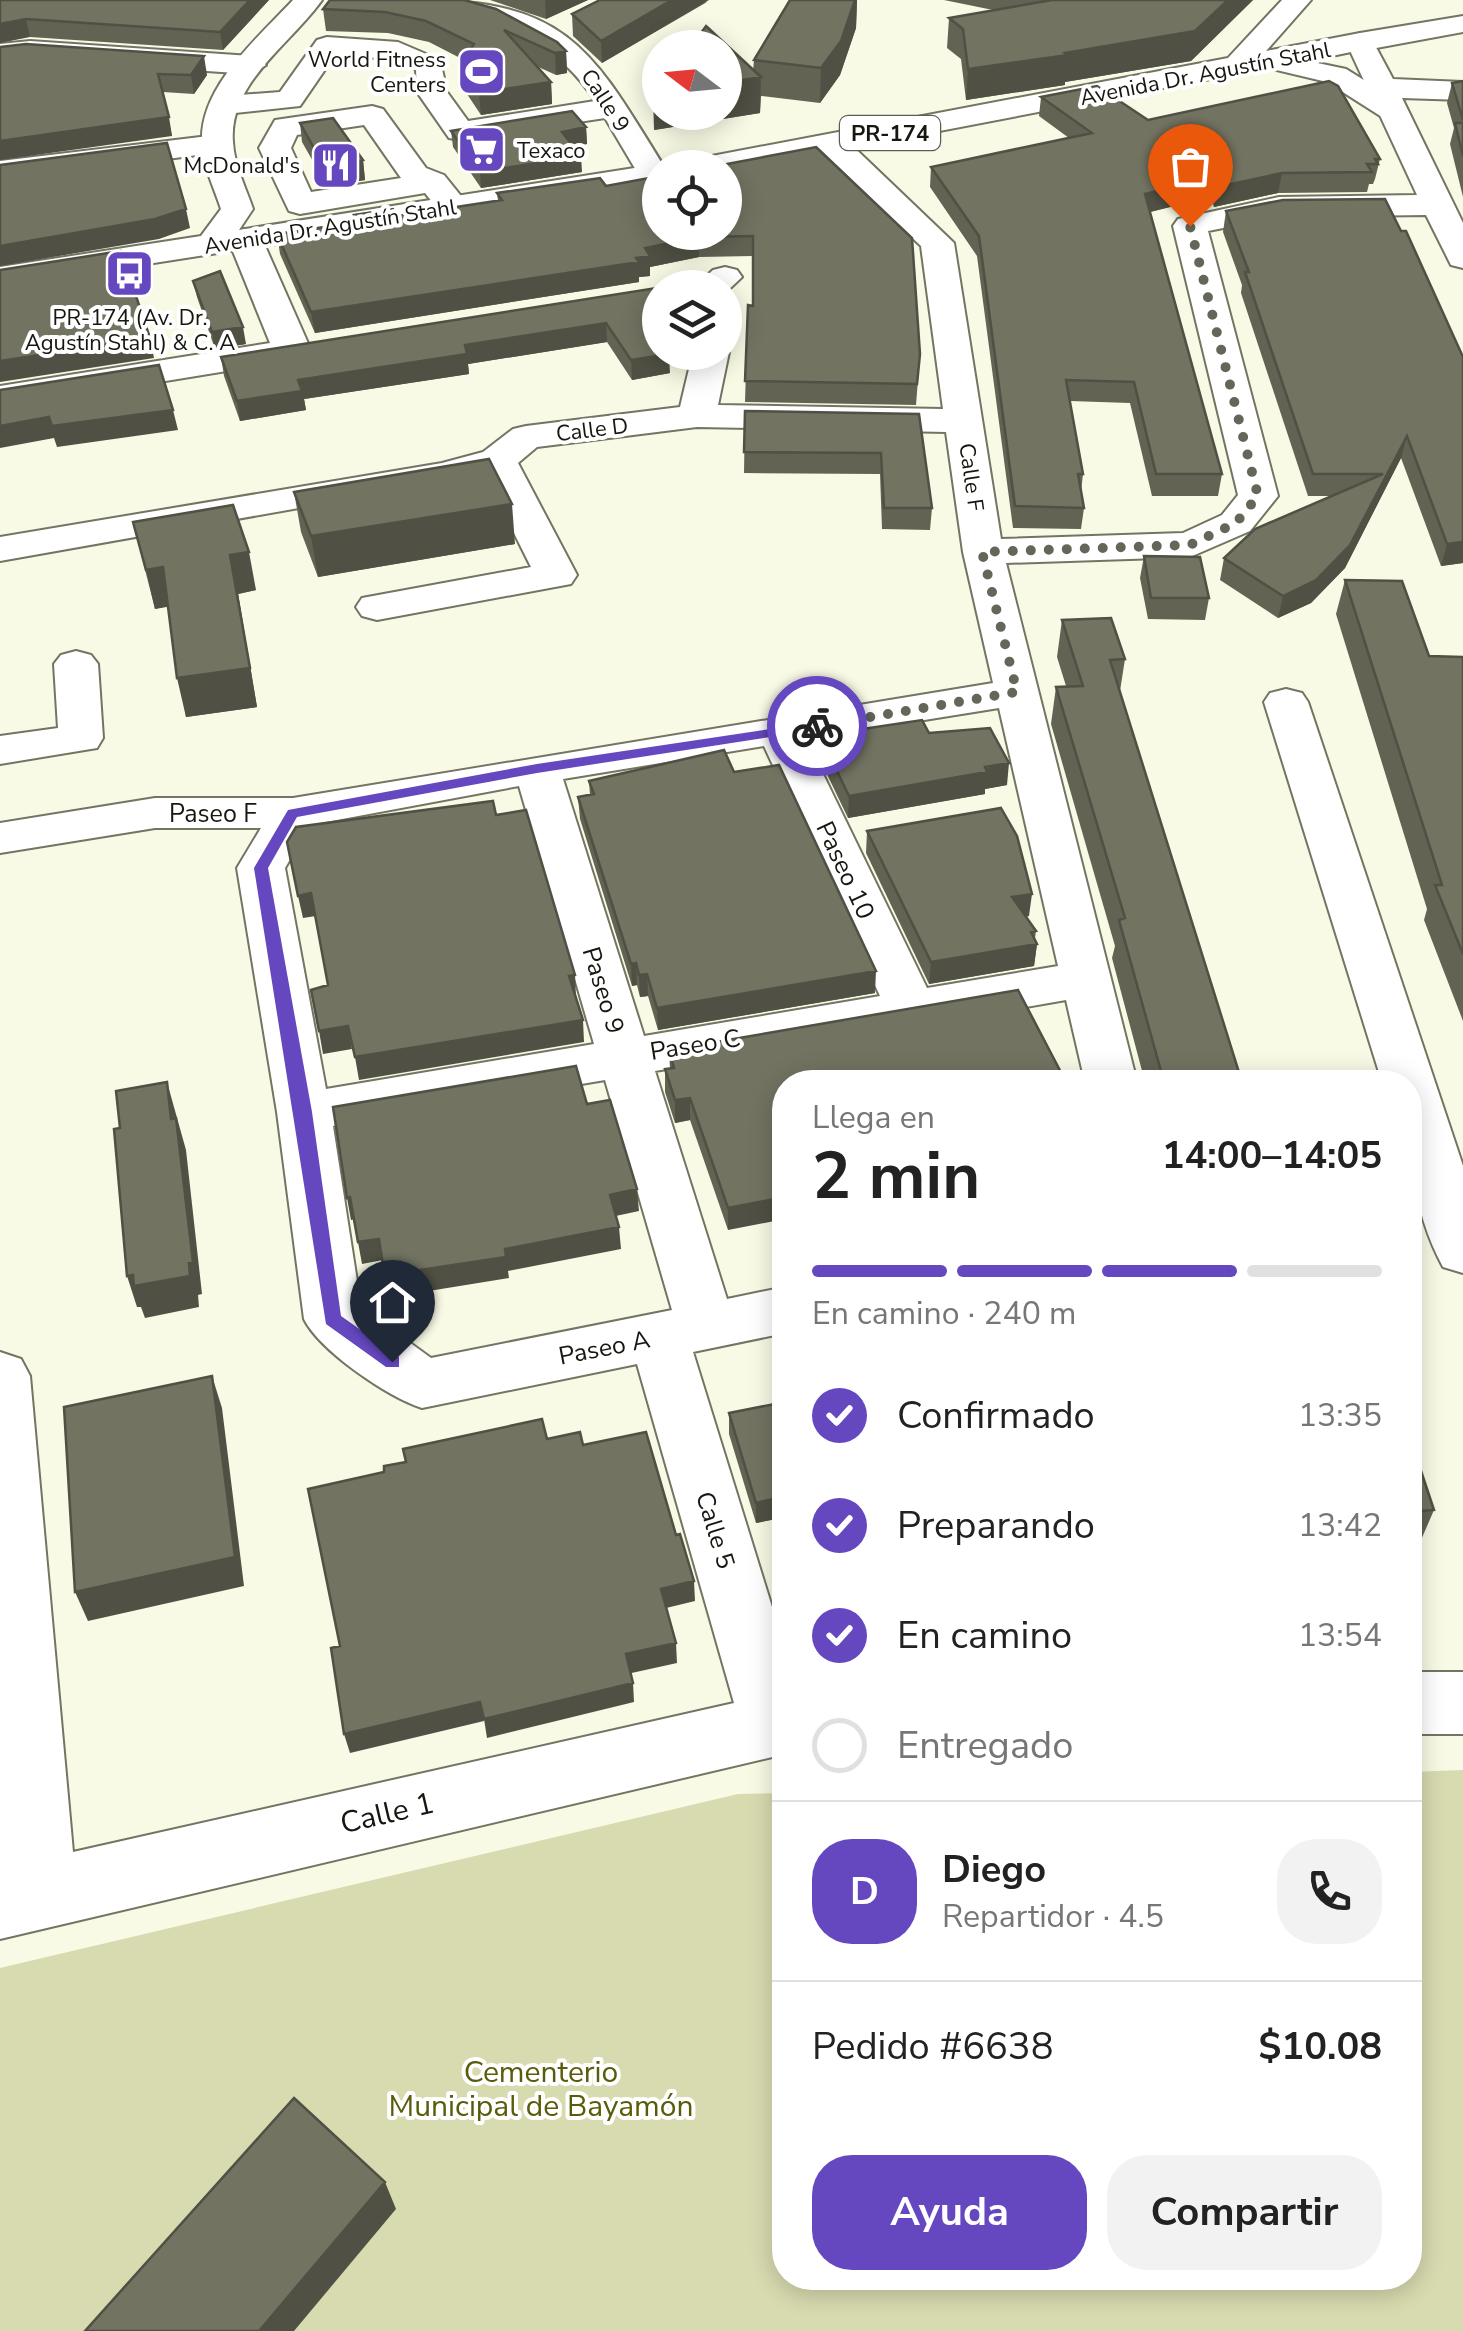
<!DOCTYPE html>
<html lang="es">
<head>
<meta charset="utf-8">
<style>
  body { margin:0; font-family:"Nunito Sans",sans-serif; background:#f2f2f2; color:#222; height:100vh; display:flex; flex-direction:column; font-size:38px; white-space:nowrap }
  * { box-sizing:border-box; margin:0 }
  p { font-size:32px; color:#767676 }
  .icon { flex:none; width:55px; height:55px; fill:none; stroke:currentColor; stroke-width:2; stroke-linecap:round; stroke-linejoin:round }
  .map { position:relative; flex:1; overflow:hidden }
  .panel { position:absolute; left:772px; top:1070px; width:650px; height:1220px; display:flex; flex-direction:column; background:#fff; border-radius:40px; box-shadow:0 5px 25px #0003 }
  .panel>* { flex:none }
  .needle { width:65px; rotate:286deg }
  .controls { position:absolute; left:642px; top:30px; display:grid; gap:20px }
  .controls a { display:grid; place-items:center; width:100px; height:100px; border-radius:50%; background:#fff; box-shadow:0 5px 25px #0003; font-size:50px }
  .pin { position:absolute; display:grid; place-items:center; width:85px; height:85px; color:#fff; margin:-102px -42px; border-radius:50% 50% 50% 0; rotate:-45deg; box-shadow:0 0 10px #0007 }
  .pin .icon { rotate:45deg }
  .courier { position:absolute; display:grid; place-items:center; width:100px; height:100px; margin:-50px; border:8px solid #6547bf; border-radius:50%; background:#fff; color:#222; box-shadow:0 2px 12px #0007 }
  .headline em { font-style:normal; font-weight:700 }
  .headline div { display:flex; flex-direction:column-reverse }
  .headline { display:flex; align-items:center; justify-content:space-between; height:170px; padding:0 40px }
  h1 { font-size:65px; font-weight:700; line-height:75px }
  .bar { display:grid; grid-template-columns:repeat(4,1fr); gap:15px 10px; align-content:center; height:120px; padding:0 40px }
  .bar i { height:12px; border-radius:8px; background:#e0e0e0 }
  .bar .current { background:#6547bf }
  .bar p { grid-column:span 4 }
  .line { display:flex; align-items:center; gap:25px; padding:0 40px; border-top:2px solid #e0e0e0 }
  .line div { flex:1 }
  .round { display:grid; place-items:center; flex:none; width:105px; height:105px; border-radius:40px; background:#f2f2f2 }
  ol { padding:0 40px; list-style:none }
  li { display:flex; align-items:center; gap:30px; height:110px }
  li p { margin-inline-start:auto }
  li .icon { padding:10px; border-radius:50%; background:#6547bf; color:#fff; stroke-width:4 }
  li:last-child { color:#767676 }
  li i { width:55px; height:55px; border:5px solid #e0e0e0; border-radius:50% }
  .action { display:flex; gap:20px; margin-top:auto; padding:20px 40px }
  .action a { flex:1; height:115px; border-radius:40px; background:#6547bf; color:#fff; font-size:40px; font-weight:700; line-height:115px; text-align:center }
  .action a+a { background:#f2f2f2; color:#222 }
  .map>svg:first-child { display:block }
  .green { fill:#d8daaf }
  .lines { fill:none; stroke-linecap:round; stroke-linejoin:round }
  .minor-casing { stroke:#737461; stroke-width:4 }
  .major-casing { stroke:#737461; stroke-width:4 }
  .highway-casing { stroke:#737461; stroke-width:4 }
  .minor { fill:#fff; fill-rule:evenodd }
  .major { fill:#fff; fill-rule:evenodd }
  .highway { fill:#fff; fill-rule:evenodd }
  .wall { fill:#626353 }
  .shaded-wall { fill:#505044 }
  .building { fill:#727361; stroke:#505044; stroke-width:2.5 }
  .route { fill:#6547bf }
  .done { stroke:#65665a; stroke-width:10; stroke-dasharray:0 18 }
  .labels { text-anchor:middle; stroke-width:8; stroke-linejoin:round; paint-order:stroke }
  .far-poi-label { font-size:22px; fill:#16170f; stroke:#fff; text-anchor:end }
  .far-street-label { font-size:22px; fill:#16170f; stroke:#fff }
  .shield { fill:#fff; stroke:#5c5d57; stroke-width:2.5 }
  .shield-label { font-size:22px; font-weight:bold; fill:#16170f }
  .street-label { font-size:25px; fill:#16170f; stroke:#fff }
  .near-street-label { font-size:30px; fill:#16170f; stroke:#fff }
  .near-park-label { font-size:30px; fill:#5b5c0a; stroke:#fff }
</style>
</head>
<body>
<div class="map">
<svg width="1463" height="2331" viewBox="0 0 1463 2331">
  <rect width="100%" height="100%" fill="#f8fae5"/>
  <path class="green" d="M1463 1770V2331H0V1968L738 1794 785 1793V2278H1410V1772Z"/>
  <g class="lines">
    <defs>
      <path id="minor" d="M420 0C569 0 593 52 665 168H660V183L643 182 605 118 460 140 449 138 417 92 416 70 392 59 335 55 300 106 226 114 211 105 226 96 280 92 317 40 327 37 398 42 440 60 447 92 468 121 595 101C553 35 496 24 424 6Z
        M1360 33 1370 36 1393 79 1463 82V100L1402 98 1463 223V268L1451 265 1426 215 1279 217 1208 231 1278 496 1250 531 1190 557 1006 563 1137 1082H1085L1066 1000 655 1071 727 1299 785 1287V1333L693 1352 785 1649V1754L0 1939V1352L21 1359 30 1376 73 1852 734 1703 637 1364 422 1408C388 1397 320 1351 304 1319L277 1112 237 868 261 828H155L0 853V823L155 798H293L993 683 963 552 946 432 697 427 537 447 518 463 577 575 571 584 377 620 362 616 356 607 362 598 531 567 485 475 0 561V537L442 463 483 452 513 429 526 426 680 407 693 352H725V346L729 352 718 405 943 409 921 246 820 150 815 143 831 134 842 136 954 243 1001 539 1183 533 1222 515 1238 495 1173 226 1178 219 1279 197 1417 195 1346 42ZM999 708 1058 966 927 988 806 739ZM764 746 880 996 644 1036 563 779ZM519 786 594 1044 326 1089 285 868 310 825ZM605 1080 672 1310 431 1358 361 1307 333 1126Z
        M30 41 251 56 266 65 251 74 30 59 0 62V44Z
        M372 106 383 109 426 168 444 175 469 206 465 213H441L425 193 300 214 289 211 259 148 275 120ZM364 125 401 178 311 192 291 148 297 135Z
        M217 135 233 144 228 151 0 181V161Z
        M245 229 257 232 262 239 311 350 306 358 0 408V386L270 343 228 239 233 232Z
        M725 267 737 270 742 277 725 293V288H693L713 270Z
        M76 651 91 655 98 664 103 738 97 748 0 764V736L58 728 54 664 61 655Z
        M1286 689 1302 693 1308 702 1463 1166V1273L1443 1267C1410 1206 1410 1149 1410 1082H1382L1264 702 1270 693Z
        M1410 1672H1463V1734H1410Z"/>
      <path id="major" d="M1463 16V32L1360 51 1346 42 1360 33Z"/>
      <path id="highway" d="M293 0H322C292 43 228 83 233 142 234 165 246 188 253 209L239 230 660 164 671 168H660V184L0 287V267L201 236 221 209C214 187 202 164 202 141 200 86 259 37 293 0Z
        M1282 0H1311L1266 51 1360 33 1370 36 1374 42 1370 48 1308 61 1346 69 1404 105 1408 111 1404 117H1382L1327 82 1268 68 725 172V168H681L696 159 1228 58Z"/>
    </defs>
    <use href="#minor" class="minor-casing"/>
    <use href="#major" class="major-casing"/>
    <use href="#highway" class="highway-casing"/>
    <use href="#minor" class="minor"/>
    <use href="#major" class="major"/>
    <use href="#highway" class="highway"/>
  </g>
  <path class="wall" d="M0 0H269L223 50 30 37Z
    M464 0 566 51 567 73 556 75 536 66 551 82 552 104 481 115 463 88 461 66 464 60 429 42 388 33 326 31 323 9Z
    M490 0H588L546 19Z
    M790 0H857L856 28 840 75 820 103 761 96 760 113 654 130 753 71 754 60Z
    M944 0H1253L1191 61 1065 82V85L966 100 961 59 947 48 949 18 993 10Z
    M707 2 602 63 573 36 572 14Z
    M0 47 207 75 194 94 163 92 172 136Z
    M1463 81V197L1450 144 1454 128 1447 103 1452 83Z
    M1041 97 1148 120 1380 159 1375 179 1373 184H1369L1367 192 1278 193 1214 207 1210 197 1150 212 1222 474 1218 496H1152L1130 403 1070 401 1083 474 1081 492 1084 508 1081 529 1013 528 977 256 930 187 931 167 1069 138 1039 116Z
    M300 123 363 160 365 180 327 186 302 142Z
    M586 127 587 144 573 146 582 172 481 188 453 147 451 131Z
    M725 168 920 354 916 405 745 402 748 305 753 306V256L699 257 650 267V276L639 277V282L315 333 280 254 277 234 355 222 354 215 397 216 498 201 497 193 606 186Z
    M1226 211 1463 357V563L1441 566 1401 458 1345 568 1311 603 1278 618 1220 580 1224 558 1331 496H1308L1241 293 1242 285 1223 232Z
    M193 281 246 344 215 349 197 297Z
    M656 288V334L670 373 632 380 607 342 468 364 469 374 304 399 306 410 240 421 224 376 221 357Z
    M745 411 919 414 932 508 930 530 882 529 880 474 744 473Z
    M294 492 515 544 318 577 301 532Z
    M133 522 256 590 238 594 257 707 186 717 168 606 155 609Z
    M1144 556 1209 598 1205 620 1148 619 1140 578Z
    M1345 580 1429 656 1463 657V1021L1424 920 1427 909 1336 614Z
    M1062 620 1125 659 1120 691 1242 1082H1145L1112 958 1115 946 1051 724 1056 687 1066 686 1057 657Z
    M856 730 929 733 1007 785 985 789V794L848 818 823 766 824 744 856 739Z
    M734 772 875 993 658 1030 648 996 640 997 637 985 632 986 580 819 578 797 590 795 589 781Z
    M867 831 1029 916 1025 917 1036 931 1035 938 1037 944 1034 966 929 984 866 853Z
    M669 1050 785 1082 728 1230 690 1120 675 1123 665 1092V1069H670Z
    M785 1402V1530L781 1518 756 1523 729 1434V1413Z
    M1410 1438 1434 1510 1421 1540 1410 1541Z"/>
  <path class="shaded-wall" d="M250 0H269L223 50 220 32Z
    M545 0H588L546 19Z
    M672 0H709L602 63 601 41Z
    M855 0H857L856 28 840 75 820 103 821 68Z
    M1228 0H1253L1191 61 1065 82V85L966 100 968 69 1065 53Z
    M26 19 30 37 0 43V24Z
    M566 51 567 73 556 75 555 53Z
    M204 56 207 75 194 94 191 75Z
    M761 77 760 113 654 130 653 94 660 93V112H725V83Z
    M551 82 552 104 481 115 479 93Z
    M169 117 172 136 0 160V141Z
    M586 127 587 144 563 148 562 132Z
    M581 156 582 172 481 188 480 172Z
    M363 160 365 180 327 186 324 166Z
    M1282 173 1278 193 1214 207 1217 187Z
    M1214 177 1210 197 1142 214 1145 194Z
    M186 209 190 228 159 239 0 266V246Z
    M699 237V257L650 267V276L639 277V282L315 333 311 312 636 258 645 248Z
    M660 314V333L645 336 644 317Z
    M606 323 607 342 468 364 469 374 304 399 306 410 240 421 237 401 298 380 465 345Z
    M243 327 246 344 215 349 212 332Z
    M150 338 154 358 0 382V361Z
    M669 354 670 373 632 380 631 360Z
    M173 410 178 430 57 447 54 438 0 448V426L49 417Z
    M1407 436 1401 458 1345 568 1311 603 1278 618 1283 596 1316 580Z
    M512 504 515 544 318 577 311 536Z
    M1463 542V563L1441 566 1447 544Z
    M249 552 256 590 238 594 257 707 186 717 177 678 230 555Z
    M163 567 172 606 155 609 146 570Z
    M1009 763 1007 785 985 789V794L848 818 849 796Z
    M311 893 316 916 303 918 298 896Z
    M1032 894 1029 916 1009 919 1012 897Z
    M1037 944 1034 966 929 984 931 962Z
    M636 963 637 985 632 986 631 964Z
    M876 971 875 993 658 1030 657 1008Z
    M647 974 648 996 640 997 639 975Z
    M575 975 576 997 569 976Z
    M583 1020 584 1042 359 1080 355 1057Z
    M348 1026 352 1049 323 1054 319 1031Z
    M167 1082 186 1150 202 1294 198 1295 199 1307 145 1318 141 1307H137L127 1276 133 1275 171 1119Z
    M690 1098V1120L675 1123V1100Z
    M637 1189 639 1211 611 1217 610 1195Z
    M350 1197 355 1219 351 1220 347 1198Z
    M785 1197V1219L728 1230V1208Z
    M619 1227 621 1249 508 1271 509 1278 404 1295 400 1273 505 1249Z
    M379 1239 383 1260 362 1264 358 1242Z
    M399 1269 403 1291 388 1294 384 1272Z
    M212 1376 222 1408 244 1586 88 1621 75 1592Z
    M781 1497V1518L756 1523V1503Z
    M694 1581 695 1601 662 1609 661 1589Z
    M676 1643 677 1663 627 1674 626 1654Z
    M633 1683 634 1702 487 1738 484 1719Z
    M480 1702 484 1721 350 1753 344 1734Z
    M385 2182 396 2209 294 2331H259Z"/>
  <path class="building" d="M0 0H250L220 32 26 19 0 24Z
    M330 0H464L496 9 557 42 566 51 555 53 504 30 551 82 479 93 461 66 474 44 426 21 385 12 323 9Z
    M600 0H672L601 41 572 14Z
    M790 0H855L841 41 821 68 754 60Z
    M1052 0H1228L1195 31 1065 53 1068 55 968 69 963 29 949 18Z
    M706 26 761 77 725 83V48H690Z
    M26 44 204 56 191 75 158 74 169 117 0 141V47Z
    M1329 81 1338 86 1380 159H1375L1378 164H1367L1372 172 1282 173 1217 187 1214 177 1145 194 1222 474H1156L1134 382 1066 380 1083 474H1078L1084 508 1015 506 979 236 931 167 1092 133 1041 97 1097 86 1148 120Z
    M1463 81V120L1452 83Z
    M572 111 586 127 562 132 581 156 480 172 451 131Z
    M333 118 363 160 324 166 300 123Z
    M1455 123H1463V156Z
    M167 143 186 209 155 219 0 246V165Z
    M816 147 912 238 920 354 917 384 745 381 748 305 753 306V236L699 237 645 248 650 256 636 258 639 262 311 312 277 234 358 222 354 215 393 209 397 216 502 200 497 193 600 178 606 186 660 176V232H725V168H706Z
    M1385 199 1401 231H1406L1463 357V542L1447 544 1407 436 1350 545 1316 580 1283 596 1224 558 1255 529 1383 474H1313L1245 272H1249L1226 211 1283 200Z
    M121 251 150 338 0 361V270Z
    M220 271 243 327 212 332 193 281Z
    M656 288 660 295V314L644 317 660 340V352L669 354 631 360 606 323 465 345 467 354 298 380 302 391 237 401 221 357Z
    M159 365 173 410 52 426 49 417 0 426V390Z
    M745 411 919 414 932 508H884L881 453 744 452Z
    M489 459 512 504 311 536 294 492Z
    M233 505 249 552 230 555 250 668 177 678 163 567 146 570 133 522Z
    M1144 556 1200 557 1209 598H1151Z
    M1345 580 1402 581 1429 656 1463 657V954L1435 885H1442Z
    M1111 618 1125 659 1110 660 1242 1082H1164L1119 920 1125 918 1056 687 1083 686 1062 620Z
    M922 720 929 733 990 728 1009 763 985 767 987 772 849 796 824 744 860 738 856 730Z
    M724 750 734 772 779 765 876 971 657 1008 647 974 639 975 636 963 631 964 578 797 594 794 589 781Z
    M493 801 496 815 526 810 575 975 569 976 583 1020 355 1057 348 1026 319 1031 311 990 328 985 311 893 298 896 287 842 296 827Z
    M1001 808 1017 836 1032 894 1012 897 1036 931 1031 932 1037 944 931 962 867 831Z
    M1018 990 1066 1082H785V1197L728 1208 690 1098 675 1100 665 1069 674 1068 669 1050Z
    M576 1066 587 1104 610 1100 637 1189 610 1195 619 1227 505 1249 506 1257 400 1273 399 1269 384 1272 379 1239 358 1242 350 1197 347 1198 333 1107Z
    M167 1082 171 1119 176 1118 193 1262 189 1263 190 1276 134 1286 133 1275 127 1276 114 1129 120 1128 116 1091Z
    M212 1376 235 1557 75 1592 64 1407Z
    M785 1402V1508L781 1497 756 1503 729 1413Z
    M542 1419 547 1439 580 1432 583 1445 646 1432 676 1535 680 1534 694 1581 661 1589 676 1643 626 1654 633 1683 484 1719 480 1702 344 1734 331 1648 340 1646 308 1489 384 1472V1466L406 1462 403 1449Z
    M1410 1438 1434 1510 1410 1512Z
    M294 2098 385 2182 259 2331H85Z"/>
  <path class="route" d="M817 722 822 729 537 773 297 817 268 868 312 1112 341 1316 399 1357V1367H386L326 1324 254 868 288 810 537 764Z"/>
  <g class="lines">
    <path class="done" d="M817 726 1017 692 982 552 1190 545 1236 523 1258 496 1190 226"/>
  </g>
  <defs>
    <symbol id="stadium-square" viewBox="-11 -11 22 22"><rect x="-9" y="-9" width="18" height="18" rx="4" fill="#6547bf" stroke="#fff"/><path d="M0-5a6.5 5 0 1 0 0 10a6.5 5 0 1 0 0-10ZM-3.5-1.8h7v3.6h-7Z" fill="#fff"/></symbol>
    <symbol id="supermarket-square" viewBox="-11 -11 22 22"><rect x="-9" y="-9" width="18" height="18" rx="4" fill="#6547bf" stroke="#fff"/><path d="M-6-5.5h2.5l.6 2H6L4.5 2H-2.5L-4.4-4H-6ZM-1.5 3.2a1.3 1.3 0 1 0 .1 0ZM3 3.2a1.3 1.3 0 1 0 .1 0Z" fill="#fff"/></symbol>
    <symbol id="restaurant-square" viewBox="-11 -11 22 22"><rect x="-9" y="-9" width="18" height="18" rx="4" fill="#6547bf" stroke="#fff"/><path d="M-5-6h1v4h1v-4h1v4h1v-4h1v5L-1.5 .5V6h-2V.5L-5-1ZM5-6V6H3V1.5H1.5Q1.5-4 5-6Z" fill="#fff"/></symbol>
    <symbol id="bus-square" viewBox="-11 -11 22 22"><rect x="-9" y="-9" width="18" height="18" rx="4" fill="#6547bf" stroke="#fff"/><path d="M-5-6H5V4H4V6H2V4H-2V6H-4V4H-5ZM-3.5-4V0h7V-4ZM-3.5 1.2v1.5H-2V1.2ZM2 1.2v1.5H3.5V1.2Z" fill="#fff"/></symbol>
  </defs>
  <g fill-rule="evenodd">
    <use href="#stadium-square" x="454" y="44" width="55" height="55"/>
    <use href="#supermarket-square" x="454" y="122" width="55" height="55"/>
    <use href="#restaurant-square" x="308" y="138" width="55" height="55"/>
    <use href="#bus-square" x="102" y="246" width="55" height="55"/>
  </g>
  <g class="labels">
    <g class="far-poi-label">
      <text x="446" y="67">World Fitness<tspan x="446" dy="25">Centers</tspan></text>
      <text x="517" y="158" text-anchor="start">Texaco</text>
      <text x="300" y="173">McDonald's</text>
      <text x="130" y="325" text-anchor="middle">PR-174 (Av. Dr.<tspan x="130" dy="25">Agustín Stahl) &amp; C. A</tspan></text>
    </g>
    <g class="far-street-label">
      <text transform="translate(1205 73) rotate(-11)" y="8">Avenida Dr. Agustín Stahl</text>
      <text transform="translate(606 100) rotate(57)" y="8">Calle 9</text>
      <text transform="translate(330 226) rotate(-9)" y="8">Avenida Dr. Agustín Stahl</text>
      <text transform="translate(592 429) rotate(-7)" y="8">Calle D</text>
      <text transform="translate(972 477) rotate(82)" y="8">Calle F</text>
    </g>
    <rect class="shield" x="840" y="116" width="100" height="34" rx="8"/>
    <g class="shield-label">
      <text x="890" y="141">PR-174</text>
    </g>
    <g class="street-label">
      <text x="213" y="822">Paseo F</text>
      <text transform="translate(846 870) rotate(65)" y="9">Paseo 10</text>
      <text transform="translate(604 990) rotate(73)" y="9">Paseo 9</text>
      <text transform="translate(695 1044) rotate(-9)" y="9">Paseo C</text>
      <text transform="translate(604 1347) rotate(-11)" y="9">Paseo A</text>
      <text transform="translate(716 1530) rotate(73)" y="9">Calle 5</text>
    </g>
    <g class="near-street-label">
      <text transform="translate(387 1813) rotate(-13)" y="10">Calle 1</text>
    </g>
    <g class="near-park-label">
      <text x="541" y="2082">Cementerio<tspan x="541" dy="34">Municipal de Bayamón</tspan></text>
    </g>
  </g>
</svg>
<div class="controls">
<a><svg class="needle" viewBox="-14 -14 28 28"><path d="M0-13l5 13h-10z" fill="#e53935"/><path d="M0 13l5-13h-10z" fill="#767676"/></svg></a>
<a><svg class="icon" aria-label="locate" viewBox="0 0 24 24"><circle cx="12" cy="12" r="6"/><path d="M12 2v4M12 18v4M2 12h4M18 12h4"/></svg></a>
<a><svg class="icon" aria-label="layers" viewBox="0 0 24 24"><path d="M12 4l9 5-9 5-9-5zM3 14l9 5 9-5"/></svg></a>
</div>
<div class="pin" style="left:1190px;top:226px;background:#ea580c"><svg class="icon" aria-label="bag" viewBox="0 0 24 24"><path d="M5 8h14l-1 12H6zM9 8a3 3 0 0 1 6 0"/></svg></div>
<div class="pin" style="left:392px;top:1362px;background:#1f2937"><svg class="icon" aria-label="home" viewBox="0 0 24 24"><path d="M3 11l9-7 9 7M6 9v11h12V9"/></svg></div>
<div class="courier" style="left:817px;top:726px"><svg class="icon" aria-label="bike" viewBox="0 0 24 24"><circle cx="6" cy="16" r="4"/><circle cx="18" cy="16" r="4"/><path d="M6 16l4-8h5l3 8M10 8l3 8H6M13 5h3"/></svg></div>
<section class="panel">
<div class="headline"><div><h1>2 min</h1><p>Llega en</p></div><em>14:00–14:05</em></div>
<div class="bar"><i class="current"></i><i class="current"></i><i class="current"></i><i></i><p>En camino · 240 m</p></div>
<ol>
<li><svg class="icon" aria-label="check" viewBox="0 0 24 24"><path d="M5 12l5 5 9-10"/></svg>Confirmado<p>13:35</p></li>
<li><svg class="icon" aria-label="check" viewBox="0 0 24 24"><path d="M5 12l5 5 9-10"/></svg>Preparando<p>13:42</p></li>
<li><svg class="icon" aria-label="check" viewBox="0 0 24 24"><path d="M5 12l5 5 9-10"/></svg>En camino<p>13:54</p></li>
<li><i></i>Entregado</li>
</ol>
<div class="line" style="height:180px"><b class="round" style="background:#6547bf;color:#fff">D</b><div><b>Diego</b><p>Repartidor · 4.5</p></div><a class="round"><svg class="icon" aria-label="phone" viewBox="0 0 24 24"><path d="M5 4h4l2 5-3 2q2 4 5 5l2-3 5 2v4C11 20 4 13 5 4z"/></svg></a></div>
<div class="line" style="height:130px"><div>Pedido #6638</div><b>$10.08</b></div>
<div class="action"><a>Ayuda</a><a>Compartir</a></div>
</section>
</div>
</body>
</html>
